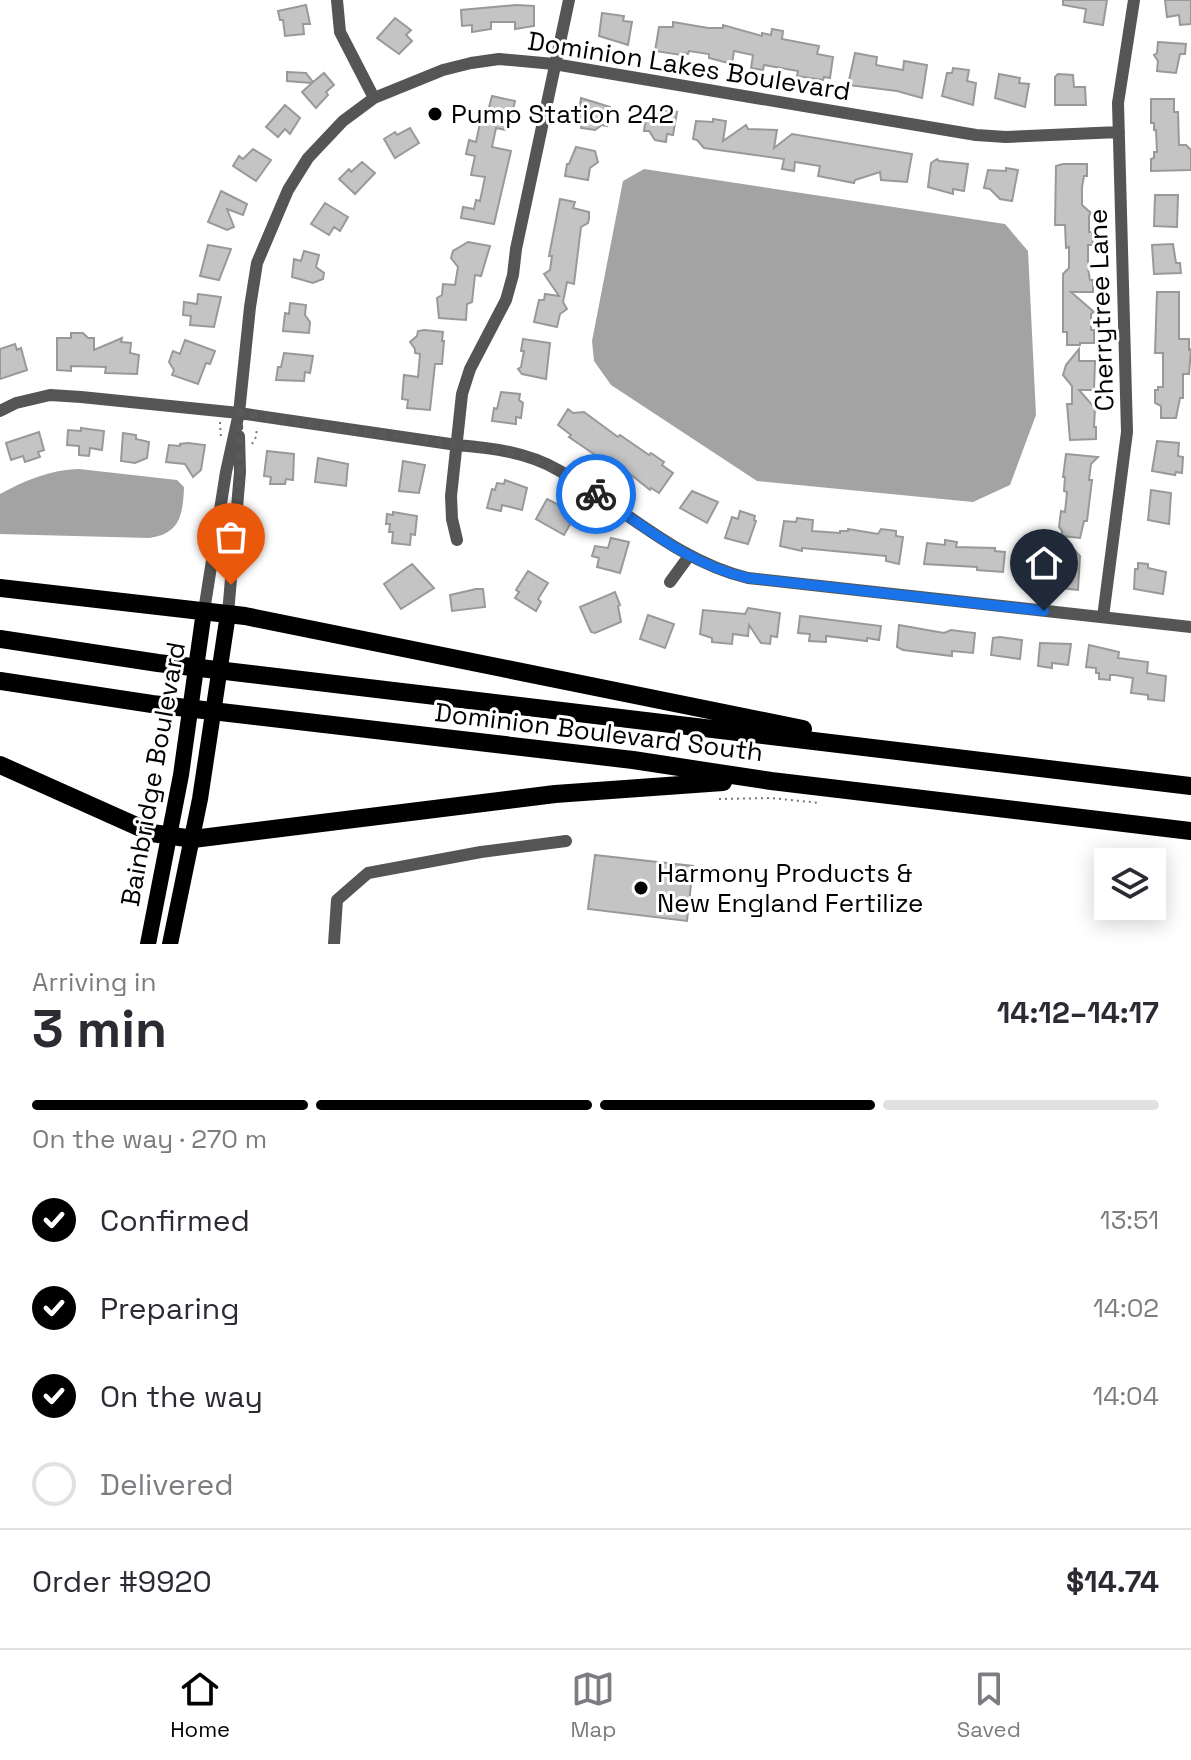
<!DOCTYPE html>
<html lang="en">
<head>
<meta charset="utf-8">
<style>
  body { margin:0; font-family:"Space Grotesk",sans-serif; background:#f2f2f3; color:#2b2b33; height:100vh; display:flex; flex-direction:column; font-size:30px; white-space:nowrap }
  * { box-sizing:border-box; margin:0 }
  p { font-size:26px; color:#7c7c81 }
  .icon { flex:none; width:44px; height:44px; fill:none; stroke:currentColor; stroke-width:2; stroke-linecap:round; stroke-linejoin:round }
  .map { position:relative; height:944px; overflow:hidden }
  .sheet { display:flex; flex-direction:column; background:#fff; flex:1 }
  .sheet>* { flex:none }
  .fabs { position:absolute; left:1094px; top:848px; display:grid; gap:16px }
  .fabs a { display:grid; place-items:center; width:72px; height:72px; border-radius:0px; background:#fff; box-shadow:0 4px 20px #0003; font-size:40px }
  .pin { position:absolute; display:grid; place-items:center; width:68px; height:68px; color:#fff; margin:-82px -34px; border-radius:50% 50% 50% 0; rotate:-45deg; box-shadow:0 0 8px #0007 }
  .pin .icon { rotate:45deg }
  .courier { position:absolute; display:grid; place-items:center; width:80px; height:80px; margin:-40px; border:6px solid #1a73e8; border-radius:50%; background:#fff; color:#222; box-shadow:0 2px 10px #0007 }
  .summary em { font-style:normal; font-weight:600 }
  .summary div { display:flex; flex-direction:column-reverse }
  .summary { display:flex; align-items:center; justify-content:space-between; height:136px; padding:0 32px }
  h1 { font-size:52px; font-weight:600; line-height:60px }
  .bar { display:grid; grid-template-columns:repeat(4,1fr); gap:12px 8px; align-content:center; height:96px; padding:0 32px }
  .bar i { height:10px; border-radius:6px; background:#e1e1e2 }
  .bar .active { background:#000 }
  .bar p { grid-column:span 4 }
  .line { display:flex; align-items:center; gap:20px; padding:0 32px; border-top:2px solid #e1e1e2 }
  .line div { flex:1 }
  ol { padding:0 32px; list-style:none }
  li { display:flex; align-items:center; gap:24px; height:88px }
  li p { margin-inline-start:auto }
  li .icon { padding:8px; border-radius:50%; background:#000; color:#fff; stroke-width:4 }
  li:last-child { color:#7c7c81 }
  li i { width:44px; height:44px; border:4px solid #e1e1e2; border-radius:50% }
  .dock { display:flex; justify-content:space-around; align-items:center; height:112px; border-top:2px solid #e1e1e2; background:#fff; font-size:22px; color:#7c7c81 }
  .dock a { display:grid; justify-items:center; gap:4px }
  .dock .active { color:#000 }
  .map>svg:first-child { display:block }
  .water { fill:#a3a3a3 }
  .building { fill:#c4c4c4; stroke:#999; stroke-width:2 }
  .lines { fill:none; stroke-linecap:round; stroke-linejoin:round }
  .path { stroke:#777; stroke-width:2; stroke-dasharray:2 4; stroke-linecap:butt }
  .minor { stroke:#555; stroke-width:12 }
  .major { stroke:#000; stroke-width:16 }
  .highway { stroke:#000; stroke-width:18 }
  .done { stroke:#595959; stroke-width:8; stroke-dasharray:0 14.4 }
  .route { stroke:#1a73e8; stroke-width:10 }
  .poi-dot { fill:#000; stroke:#fff; stroke-width:3 }
  .labels { text-anchor:middle; stroke-width:6; stroke-linejoin:round; paint-order:stroke }
  .street-label { font-size:26px; fill:#000; stroke:#fff }
  .poi-label { font-size:26px; fill:#000; stroke:#fff; text-anchor:start }
</style>
</head>
<body>
<div class="map">
<svg width="1191" height="944" viewBox="0 0 1191 944">
  <rect width="100%" height="100%" fill="#fff"/>
  <path class="water" d="M644 169 1005 224 1028 251 1036 415 1010 485 973 502 757 481 611 385 594 361 592 341 623 181Z
    M79 469 177 480 184 487C183 515 180 534 149 538L0 534V494C26 480 49 470 79 469Z"/>
  <path class="building" d="M1063 0H1107L1103 25 1084 22 1086 9 1063 5Z
    M1165 0H1191V24L1180 25 1179 15 1167 17Z
    M306 5 310 24H303L304 34 285 36 283 20H280L278 11Z
    M516 5 534 6V26L515 29V22H491V29L472 32V25L462 26 461 10Z
    M602 13 624 16 623 21 632 22 628 45 599 36Z
    M395 18 411 30 406 35 412 41 399 54 377 38Z
    M673 22 708 28H723V25L762 36V33L771 35 772 29 783 31 782 39 819 46 817 54 833 57 830 78 824 77 823 80 797 76 798 71 764 65 763 70 751 68 753 55 734 51 732 64 709 58V54L689 51 688 54 682 53 681 55 655 51 659 27H673Z
    M1158 42 1186 44 1185 54H1180L1176 73 1157 71 1158 61 1154 55 1157 53Z
    M855 53 877 57 876 65 903 70 904 61 927 65 922 98 897 91 848 85Z
    M953 68 969 70 967 81 976 83 973 105 942 96 947 73H952Z
    M287 72 306 73 313 82 324 73 334 85 326 92 328 95 316 108 302 92 312 83 287 81Z
    M999 74 1020 78 1019 83 1029 84 1025 107 995 98Z
    M1058 74 1073 75 1074 87H1085L1086 105H1055V77Z
    M492 96 515 101 510 123 508 122 506 130 496 128 492 147 511 151 494 224 461 218 463 207 474 209 476 200 480 201 485 177 471 175 475 156 466 154 469 140 476 142 482 114 487 115Z
    M581 98 610 107 607 126 602 125 595 130 581 128 582 121 578 120Z
    M1151 99H1174V112H1178L1179 145H1186L1191 150V170L1151 171V159L1154 158V152H1157L1156 130H1154V123H1151Z
    M285 105 300 118 290 134 285 129 278 137 266 127Z
    M647 110 677 112 673 135 667 134 666 142 655 140 649 131H644Z
    M713 119 726 121 723 141 746 125 748 129 777 130 774 148 792 134 912 154 907 182 881 180 880 172 855 180 854 183 818 176 820 166 795 162 794 171 782 169 784 159 704 148 697 140 693 139 696 121 713 122Z
    M410 128 419 143 395 158 384 139 395 132 397 135Z
    M576 147 595 151 598 162 590 168 588 180 565 176 567 164H569Z
    M253 149 271 160 256 181 233 166 239 156 243 159Z
    M937 159 939 161 968 164 964 191 953 189V194L928 187 931 163Z
    M362 162 375 173 355 194 339 179 349 169 351 172Z
    M1063 164H1087V176H1084L1082 187V205L1091 213 1089 216V232H1092L1093 245H1088V269L1090 280H1093V292H1071L1094 312 1091 314V330H1094V343H1080V345H1067V332H1063V274L1069 268V247L1066 248 1065 225H1055L1056 166Z
    M1006 168 1018 170 1012 201 1000 199 990 189 984 188 988 170 1006 171Z
    M221 191 247 204 243 215 227 209 234 227 227 230 208 222Z
    M1155 195H1178L1177 227 1154 226Z
    M560 199 575 202 573 208 589 212V219L588 223 581 227 574 284 567 282 563 302 567 309 560 314 557 327 534 322 539 300H544L545 294 559 296 544 274 550 270 552 256H549Z
    M325 203 348 217 340 231 334 227 329 235 311 224Z
    M468 242 490 246 481 276 475 275 472 302 467 304 466 320 439 318 437 298 442 295 443 284 455 285 458 267 451 258 453 251Z
    M1173 244 1176 263H1180L1181 273 1154 274 1152 245Z
    M208 245 231 249 219 280 200 276Z
    M304 251 319 255 316 267 324 273 323 279 313 283 292 277 294 259 301 261Z
    M1157 292H1179V339H1189V350L1191 349 1189 374H1183V398H1180L1176 418H1161V406L1155 403V390H1158V387H1163V353H1155Z
    M198 294 221 297 214 327 190 325 191 316 183 315 184 302 197 304Z
    M290 303 306 305 305 315 310 322 309 333 283 331 285 313 289 314Z
    M424 330 443 332 442 341H444L442 364H435L430 410 407 408 408 400 402 399 404 375 418 377 420 354 415 353V349L410 342 417 336 418 331Z
    M71 333H83L88 338H94V350L122 338 121 342 131 343 130 353 139 355 137 374 105 373 106 367 71 366V371L57 370V338H71Z
    M523 339 550 343 546 379 522 374 518 369 521 367 524 351H521Z
    M185 340 215 351 210 364 206 363 198 384 172 375 174 370 169 362 173 351 180 354Z
    M15 344 17 350 21 348 27 370 0 379V349Z
    M1079 349V361H1095L1094 390H1079L1095 408 1094 427H1096V439L1070 440 1067 404H1072V386L1063 375 1066 365Z
    M284 353 313 356 310 373 305 372 304 381 276 380 278 367H281Z
    M501 392 520 394 519 400 523 403 521 418 516 417V424L492 421 494 408 497 409Z
    M568 409 573 413 584 412 618 437 620 435 649 455 651 453 664 462 662 465 673 473 659 493 651 488 650 490 625 470H619V468L605 458 604 461 569 437 571 435 558 425Z
    M81 428 104 431 102 450 90 448 89 456 79 455V446L67 445 68 430 81 431Z
    M39 432 44 450 38 452 40 457 25 462 23 456 11 460 6 443Z
    M123 433 136 435V439L149 442 147 458 135 463 121 461Z
    M1157 441 1179 443 1178 456 1183 457 1182 473 1176 472 1175 475 1152 471Z
    M188 443 205 445 201 470 193 477 185 464 166 462 169 445 180 446V444Z
    M267 451 294 454 293 480 286 479 285 484H270L271 477 264 476Z
    M1066 454 1098 457 1091 464 1089 480H1092L1087 521H1084L1080 538 1062 536 1080 556 1078 590 1051 587 1052 575H1049L1053 551 1060 552 1062 531 1059 527 1061 511 1065 512 1067 492 1064 491 1065 477H1063Z
    M318 458 348 464 346 486 315 482Z
    M403 461 425 465 419 493 399 491Z
    M505 480 527 488 522 510 502 505 501 511 487 508 492 489 495 490 497 483 504 484Z
    M1151 490 1171 493 1169 524 1148 520Z
    M692 491 718 502 707 523 680 508Z
    M547 499 576 514 564 535 536 519Z
    M740 511 755 516 754 520 756 521 748 544 725 538 732 517 738 519Z
    M393 512 417 516 415 535 411 534 410 545 392 543 393 532H389L390 524H386L387 514 393 515Z
    M797 518 813 520 812 531 840 533V531H848V529L878 534 881 529 896 531V536L903 537 899 564 886 561V556L802 548V551L780 546 784 521 796 522Z
    M611 538 629 542 620 573 597 567 599 558 592 556 595 546 608 548Z
    M945 540 957 542 956 547 995 548V551L1005 552 1003 572 977 570V567L924 564 927 543 945 545Z
    M1138 563 1148 564V568L1166 572 1163 594 1134 589 1135 569H1138Z
    M412 564 434 588 401 609 384 584Z
    M528 571 548 583 538 599 541 602 536 611 515 598 519 592 516 590Z
    M476 589H483L485 607 452 611 450 595Z
    M615 592 620 605 618 606 621 622 595 633 591 632 580 607Z
    M748 608 780 613 777 637 771 636 770 644 761 643 749 625 748 636 733 634 732 644 712 642V638L700 634 703 610 745 614Z
    M648 615 674 624 665 648 640 639Z
    M800 616 881 626 879 640 867 638V641L826 636V642L809 641 810 634 798 633Z
    M899 625 944 633 951 630 975 633 973 653 952 651V656L903 650 897 647Z
    M1000 637 1022 640 1020 659 991 655 993 638Z
    M1040 643 1071 644 1068 665 1052 663V668L1038 666Z
    M1089 645 1119 652 1118 658 1148 662 1147 673 1166 676 1164 701 1148 699V695L1131 693 1133 678 1115 675H1110V680L1099 679V673H1096V668L1086 667Z
    M595 855 693 866 687 921 588 909Z"/>
  <g class="lines">
    <path class="path" d="M220 422 221 439
      M252 444 256 437 257 427
      M719 799 771 798 820 803"/>
    <path class="minor" d="M337 0 340 32 374 98
      M0 411 16 403 50 395 81 397 239 413 457 445C492 448 527 452 558 470 622 506 676 561 748 578L1191 627
      M457 540 452 519 451 496 462 394 470 369 506 300 513 275 516 249 569 0
      M670 582 689 556
      M204 611 226 472 239 413 250 307 257 263 288 190 308 158 343 121 374 98 443 70 471 63 499 59 554 64 976 135 1006 137 1119 132
      M228 614 240 472 239 436
      M1103 617 1127 432 1118 103 1134 0
      M334 944 337 900 368 873 481 852 566 841"/>
    <path class="major" d="M148 944 181 775 204 611
      M170 944 200 799 228 614"/>
    <path class="highway" d="M0 588 245 616 803 729
      M0 639 158 663 1191 786
      M0 681 152 704 633 760 771 781 1191 831
      M0 765 152 833 193 839 555 794 723 782"/>
  </g>
  <g class="lines">
    <path class="done" d="M231 585 240 472 239 413 457 445C517 449 546 462 596 494"/>
    <path class="route" d="M596 494C645 527 690 565 748 578L1044 611"/>
  </g>
  <g class="poi-dot">
    <circle cx="435" cy="114" r="8"/>
    <circle cx="641" cy="888" r="8"/>
  </g>
  <g class="labels">
    <g class="street-label">
      <text transform="translate(689 66) rotate(9)" y="9">Dominion Lakes Boulevard</text>
      <text transform="translate(1101 310) rotate(-92)" y="9">Cherrytree Lane</text>
      <text transform="translate(599 732) rotate(7)" y="9">Dominion Boulevard South</text>
      <text transform="translate(153 774) rotate(-80)" y="9">Bainbridge Boulevard</text>
    </g>
    <g class="poi-label">
      <text x="451" y="123">Pump Station 242</text>
      <text x="657" y="882">Harmony Products &amp;<tspan x="657" dy="30">New England Fertilize</tspan></text>
    </g>
  </g>
</svg>
<div class="fabs">
<a><svg class="icon" aria-label="layers" viewBox="0 0 24 24"><path d="M12 4l9 5-9 5-9-5zM3 14l9 5 9-5"/></svg></a>
</div>
<div class="pin" style="left:231px;top:585px;background:#ea580c"><svg class="icon" aria-label="bag" viewBox="0 0 24 24"><path d="M5 8h14l-1 12H6zM9 8a3 3 0 0 1 6 0"/></svg></div>
<div class="pin" style="left:1044px;top:611px;background:#1f2937"><svg class="icon" aria-label="home" viewBox="0 0 24 24"><path d="M3 11l9-7 9 7M6 9v11h12V9"/></svg></div>
<div class="courier" style="left:596px;top:494px"><svg class="icon" aria-label="bike" viewBox="0 0 24 24"><circle cx="6" cy="16" r="4"/><circle cx="18" cy="16" r="4"/><path d="M6 16l4-8h5l3 8M10 8l3 8H6M13 5h3"/></svg></div>
</div>
<section class="sheet">
<div class="summary"><div><h1>3 min</h1><p>Arriving in</p></div><em>14:12–14:17</em></div>
<div class="bar"><i class="active"></i><i class="active"></i><i class="active"></i><i></i><p>On the way · 270 m</p></div>
<ol>
<li><svg class="icon" aria-label="check" viewBox="0 0 24 24"><path d="M5 12l5 5 9-10"/></svg>Confirmed<p>13:51</p></li>
<li><svg class="icon" aria-label="check" viewBox="0 0 24 24"><path d="M5 12l5 5 9-10"/></svg>Preparing<p>14:02</p></li>
<li><svg class="icon" aria-label="check" viewBox="0 0 24 24"><path d="M5 12l5 5 9-10"/></svg>On the way<p>14:04</p></li>
<li><i></i>Delivered</li>
</ol>
<div class="line" style="height:104px"><div>Order #9920</div><b>$14.74</b></div>
</section>
<nav class="dock">
<a class="active"><svg class="icon" aria-label="home" viewBox="0 0 24 24"><path d="M3 11l9-7 9 7M6 9v11h12V9"/></svg>Home</a>
<a><svg class="icon" aria-label="map" viewBox="0 0 24 24"><path d="M3 6l6-2 6 2 6-2v14l-6 2-6-2-6 2zM9 4v14M15 6v14"/></svg>Map</a>
<a><svg class="icon" aria-label="saved" viewBox="0 0 24 24"><path d="M7 4h10v16l-5-4-5 4z"/></svg>Saved</a>
</nav>
</body>
</html>
